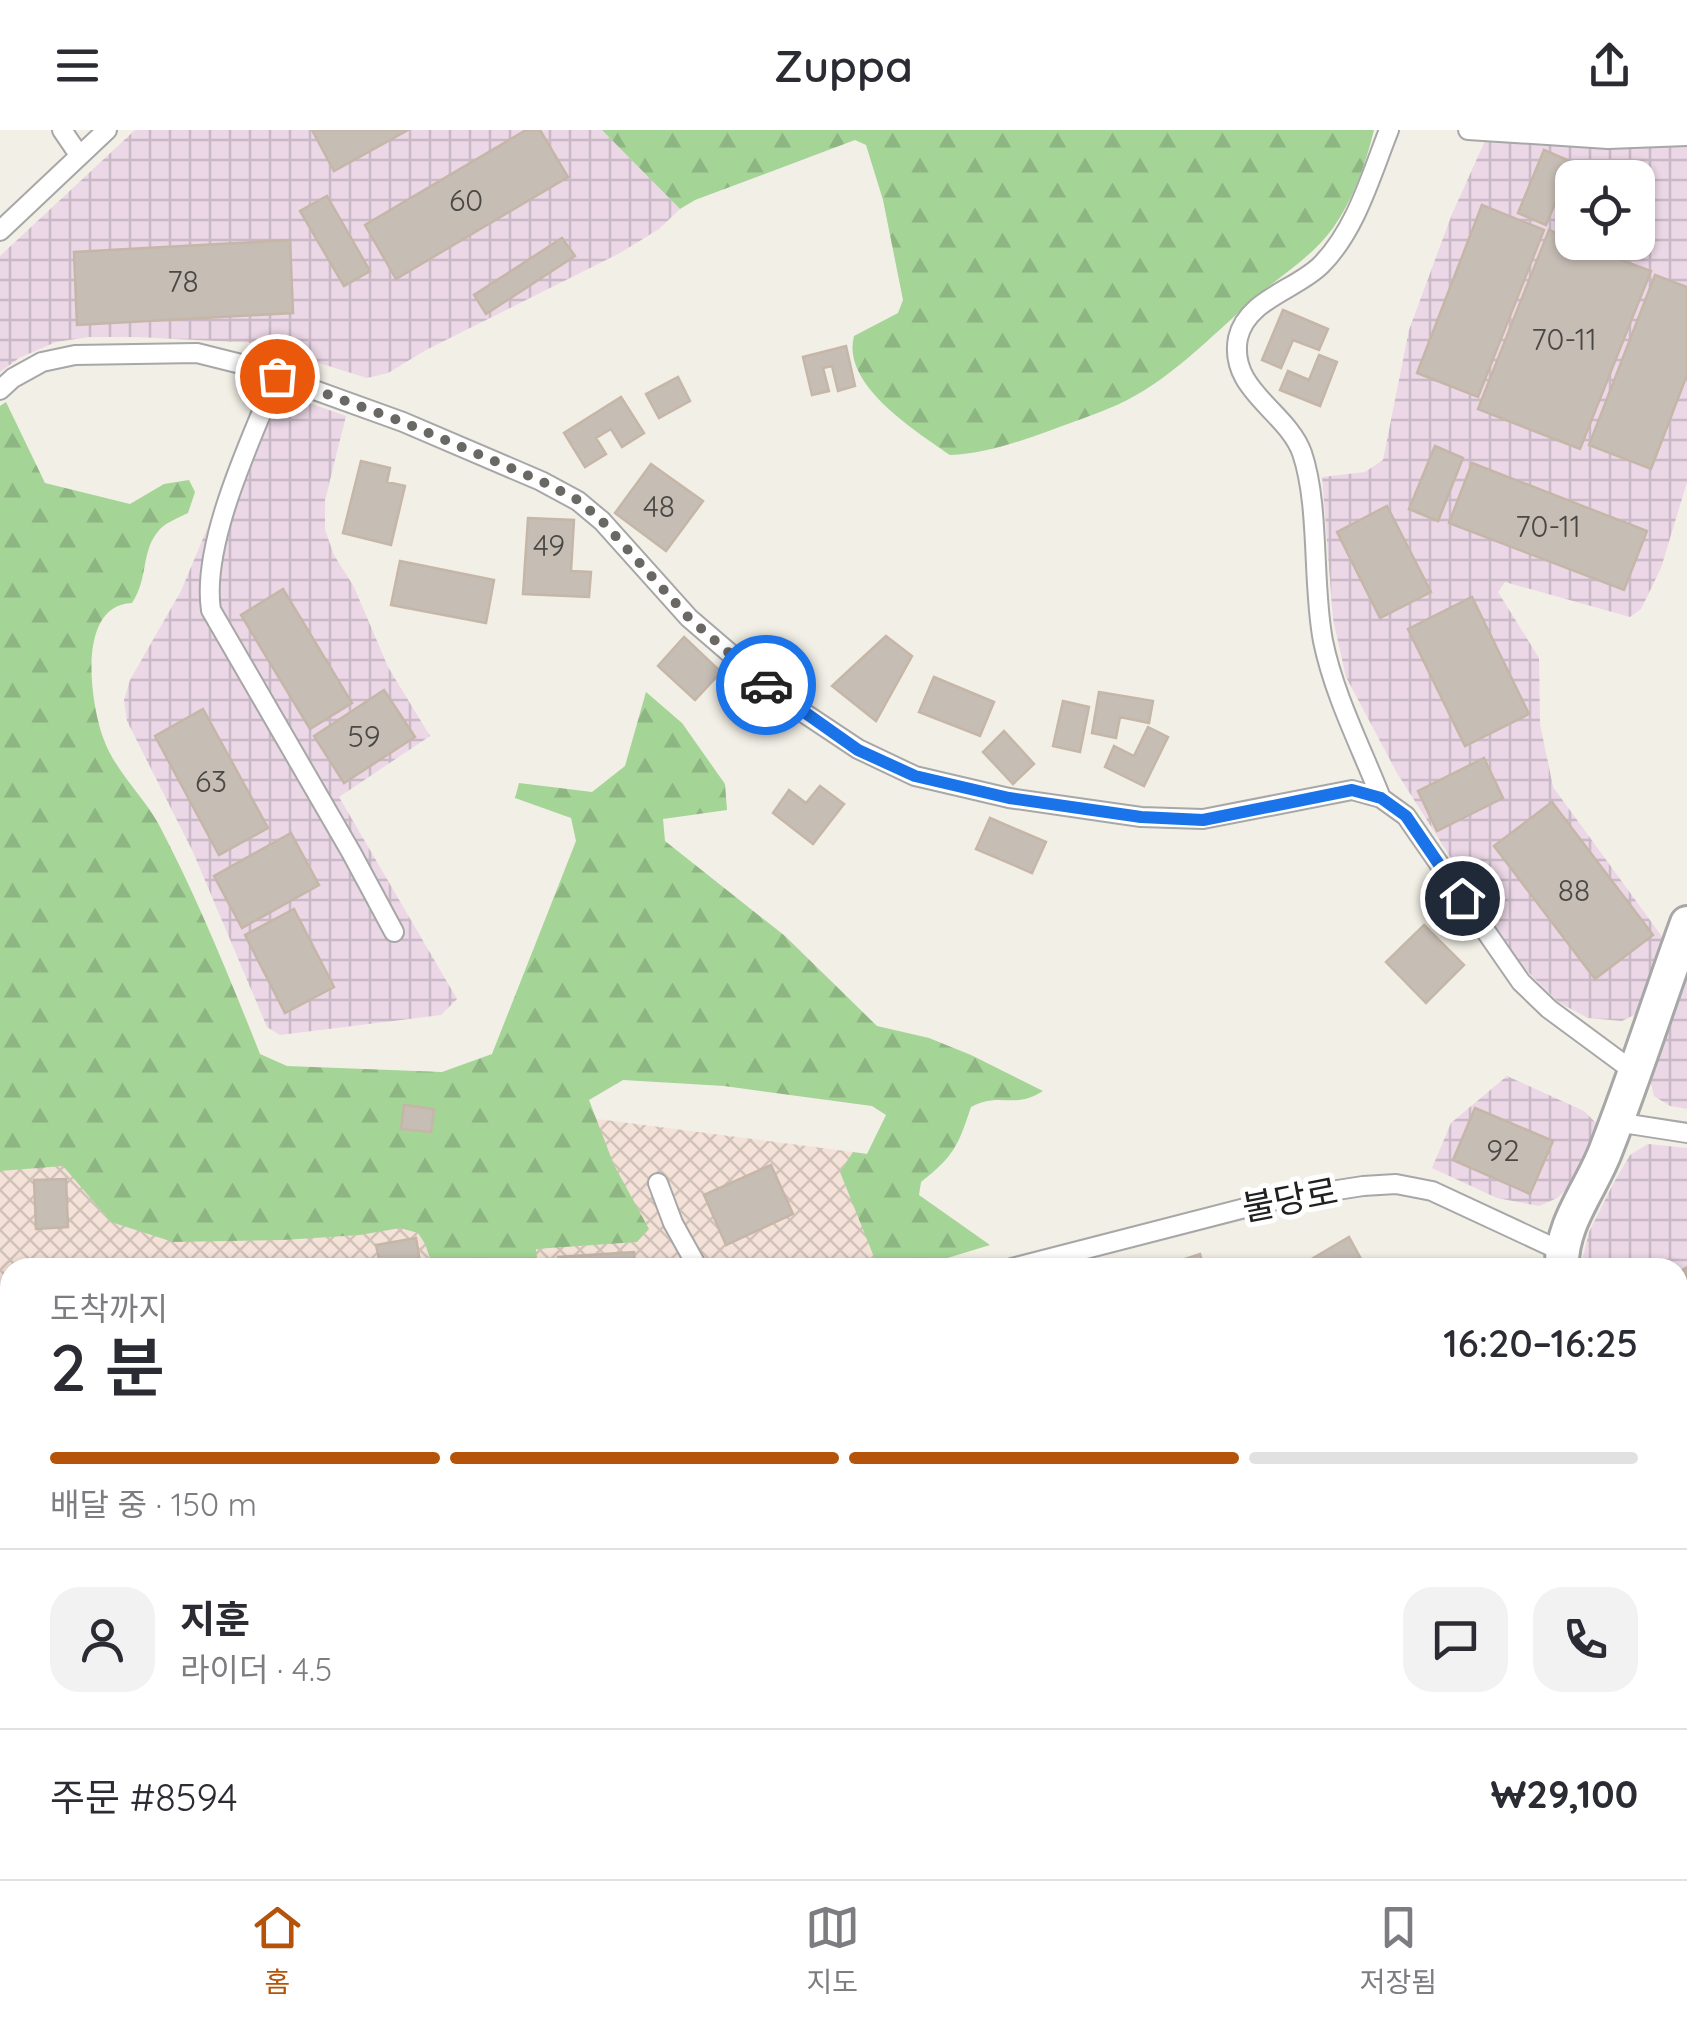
<!DOCTYPE html>
<html lang="ko">
<head>
<meta charset="utf-8">
<style>
  body { margin:0; font-family:Quicksand,"Noto Sans KR",sans-serif; background:#f2f2f3; color:#2b2b33; height:100vh; display:flex; flex-direction:column; font-size:38px; white-space:nowrap }
  * { box-sizing:border-box; margin:0 }
  p { font-size:32px; color:#7c7c81 }
  .icon { flex:none; width:55px; height:55px; fill:none; stroke:currentColor; stroke-width:2; stroke-linecap:round; stroke-linejoin:round }
  .map { position:relative; flex:1; overflow:hidden }
  .panel { position:absolute; left:0px; top:1128px; width:1688px; height:622px; display:flex; flex-direction:column; background:#fff; border-radius:30px 30px 0 0; box-shadow:0 2px 8px #0004 }
  .panel>* { flex:none }
  .fabs { position:absolute; left:1555px; top:30px; display:grid; gap:20px }
  .fabs a { display:grid; place-items:center; width:100px; height:100px; border-radius:20px; background:#fff; box-shadow:0 2px 8px #0004; font-size:50px }
  .pin { position:absolute; display:grid; place-items:center; width:85px; height:85px; color:#fff; margin:-42px; border:5px solid #fff; border-radius:50%; box-shadow:0 2px 10px #0007 }
  .courier { position:absolute; display:grid; place-items:center; width:100px; height:100px; margin:-50px; border:8px solid #1a73e8; border-radius:50%; background:#fff; color:#222; box-shadow:0 2px 12px #0007 }
  .head em { font-style:normal; font-weight:600 }
  .head div { display:flex; flex-direction:column-reverse }
  .head { display:flex; align-items:center; justify-content:space-between; height:170px; padding:0 50px }
  h1 { font-size:65px; font-weight:600; line-height:75px }
  .bar { display:grid; grid-template-columns:repeat(4,1fr); gap:15px 10px; align-content:center; height:120px; padding:0 50px }
  .bar i { height:12px; border-radius:8px; background:#e1e1e2 }
  .bar .selected { background:#b45309 }
  .bar p { grid-column:span 4 }
  .line { display:flex; align-items:center; gap:25px; padding:0 50px; border-top:2px solid #e1e1e2 }
  .line div { flex:1 }
  .round { display:grid; place-items:center; flex:none; width:105px; height:105px; border-radius:30px; background:#f2f2f3 }
  header { display:flex; justify-content:space-between; align-items:center; height:130px; padding:0 50px; background:#fff; font-size:45px; font-weight:600 }
  .menu { display:flex; justify-content:space-around; align-items:center; height:140px; border-top:2px solid #e1e1e2; background:#fff; font-size:28px; color:#7c7c81 }
  .menu a { display:grid; justify-items:center; gap:5px }
  .menu .selected { color:#b45309 }
  .map>svg:first-child { display:block }
  .industrial { fill:url(#industrial-grid); fill-rule:evenodd }
  .military { fill:url(#military-cross-hatch) }
  .forest { fill:url(#forest-firs) }
  .building { fill:#c6beb5; stroke:#c5b6a7; stroke-width:2.5 }
  .lines { fill:none; stroke-linecap:round; stroke-linejoin:round }
  .service-casing { stroke:#a7a7a7; stroke-width:22 }
  .minor-casing { stroke:#a7a7a7; stroke-width:38 }
  .service { stroke:#fff; stroke-width:18 }
  .minor { stroke:#fff; stroke-width:32 }
  .done { stroke:#6a6865; stroke-width:10; stroke-dasharray:0 18 }
  .route { stroke:#1a73e8; stroke-width:12 }
  .labels { text-anchor:middle; stroke-width:10; stroke-linejoin:round; paint-order:stroke }
  .number-label { font-size:30px; fill:#4a4845 }
  .street-label { font-size:35px; fill:#202020; stroke:#fff }
</style>
</head>
<body>
<header><svg class="icon" aria-label="menu" viewBox="0 0 24 24"><path d="M4 6h16M4 12h16M4 18h16"/></svg>Zuppa<svg class="icon" aria-label="share" viewBox="0 0 24 24"><path d="M12 15V3M7 8l5-5 5 5M5 13v7h14v-7"/></svg></header>
<div class="map">
<svg width="1687" height="1749" viewBox="0 0 1687 1749">
  <defs>
    <pattern id="industrial-grid" width="8" height="8" patternUnits="userSpaceOnUse" patternTransform="scale(2.5)"><rect width="8" height="8" fill="#ebd7e6"/><path d="M0 4h8M4 0v8" fill="none" stroke="#c9b8c5"/></pattern>
    <pattern id="military-cross-hatch" width="8" height="8" patternUnits="userSpaceOnUse" patternTransform="scale(2.5)"><rect width="8" height="8" fill="#f4e2d8"/><path d="M0 0l8 8M0 8l8-8" fill="none" stroke="#d1c2b9"/></pattern>
    <pattern id="forest-firs" width="22" height="20" patternUnits="userSpaceOnUse" patternTransform="scale(2.5)"><rect width="22" height="20" fill="#a5d497"/><path d="M5 1l3.5 6h-7zM16 11l3.5 6h-7z" fill="#8eb682"/></pattern>
  </defs>
  <rect width="100%" height="100%" fill="#f2efe6"/>
  <path class="industrial" d="M135 0H602L680 79 659 99 620 123 426 220 388 243 367 248 255 213 137 207H89L56 212 19 228 0 242V126Z
    M1485 11 1598 17 1687 16V352L1661 438 1641 479 1630 487 1505 452 1498 462 1539 528 1540 594 1553 657 1663 808 1665 822 1651 870 1634 885 1622 891 1588 888 1558 872 1515 829 1397 643 1346 547 1333 489 1322 347 1365 342 1383 330 1409 200 1452 84ZM1572 48H1638V112H1572Z
    M261 256 346 286 325 370V400L334 425 354 457 388 537 430 606 339 667 457 869 441 885 280 905 267 897 193 722 127 591 124 570 130 550 181 461 220 368Z
    M1687 841V979L1670 976 1654 966 1651 953Z
    M1507 946 1584 981 1599 996 1573 1053 1557 1068 1539 1076 1497 1068 1432 1038 1451 993Z
    M1648 1014 1687 1018V1749H1649L1648 1740H1678V1138H1580L1589 1102 1613 1054 1630 1025Z"/>
  <path class="military" d="M0 852 232 937 403 964 853 1022 891 1137 10 1138V1740H1012L983 1749H0Z"/>
  <path class="forest" d="M602 0H1374C1366 33 1353 70 1333 98 1311 128 1282 144 1255 168 1211 206 1170 251 1117 275 1094 285 1069 293 1046 302 1015 313 983 324 950 325 916 301 841 255 854 206L898 183 903 170 883 70 866 15 855 10 695 70 680 79Z
    M6 272 45 353 130 374 164 354 189 350 195 362 188 383C180 387 167 392 160 399 140 421 149 448 132 473 76 475 90 573 104 610 115 640 142 665 158 693 197 767 229 846 260 924L287 936 442 942 492 924 576 711 571 688 515 668 519 653 592 662 625 636 646 562 682 593 725 654 727 680 663 689 665 711 785 806 877 896 929 908 971 925 1043 961C1014 980 1000 961 971 977 958 1016 954 1026 921 1052L919 1065 990 1115 918 1137H878L840 1042 853 1022 867 1024 886 985 872 976 724 956 623 950 589 970 614 1035 649 1099 637 1112 536 1119 538 1137H433L425 1114 418 1103 400 1098 360 1105 283 1110 173 1112 111 1092 63 1036 0 1041V276Z
    M927 1740H1087L1083 1749H918Z"/>
  <path class="building" d="M312 0H408L334 41Z
    M526 0H540L568 47 396 149 365 95Z
    M1544 20 1572 32 1546 95 1518 83Z
    M327 66 370 141 344 156 300 81Z
    M1482 75 1544 100 1478 267 1417 243Z
    M1549 100 1572 110V112L1651 141 1580 319 1478 279Z
    M562 108 575 126 486 184 474 165Z
    M290 110 293 183 77 195 74 122Z
    M1655 145 1687 157V245L1651 339 1589 315Z
    M1283 180 1328 199 1319 220 1293 210 1281 238 1262 230Z
    M846 216 855 256 838 261 832 236 823 238 829 261 812 265 803 227Z
    M1319 225 1337 232 1320 276 1280 260 1288 241 1309 250Z
    M678 247 690 271 659 288 646 264Z
    M621 267 644 303 622 317 611 299 596 308 606 324 585 337 564 303Z
    M1435 316 1463 328 1438 391 1409 379Z
    M361 331 390 338 387 352 405 356 391 415 343 403Z
    M1472 333 1647 401 1624 460 1449 393Z
    M651 334 703 371 666 421 615 383Z
    M1387 376 1431 462 1380 488 1337 402Z
    M528 388 574 390 571 441 591 442 589 467 523 464Z
    M400 431 494 450 486 493 391 475Z
    M283 459 352 573 310 599 241 485Z
    M1472 467 1529 584 1465 616 1408 499Z
    M886 506 912 526 876 591 832 556Z
    M684 507 721 542 695 570 658 536Z
    M934 547 994 572 980 606 919 582Z
    M384 560 415 607 344 653 314 606Z
    M1099 562 1153 571 1149 593 1120 587 1116 608 1092 603Z
    M1063 571 1089 577 1080 622 1053 616Z
    M203 579 268 698 219 725 155 606Z
    M1148 597 1168 607 1144 656 1105 637 1114 616 1134 626Z
    M1004 601 1034 634 1013 654 983 622Z
    M1484 628 1503 668 1437 701 1418 661Z
    M820 656 844 674 813 714 773 683 789 660 806 673Z
    M1552 672 1653 805 1595 849 1494 716Z
    M990 688 1046 712 1032 743 976 719Z
    M291 703 319 755 242 798 214 746Z
    M294 779 334 857 285 883 245 805Z
    M1424 795 1464 835 1426 873 1386 832Z
    M404 975 434 979 431 1002 401 999Z
    M1475 978 1553 1011 1530 1064 1453 1030Z
    M771 1035 793 1084 726 1115 704 1065Z
    M66 1049 68 1097 36 1099 34 1050Z
    M1349 1107 1366 1138H1306L1303 1134Z
    M416 1108 421 1138H381L376 1115Z
    M634 1122 635 1138H559L558 1127Z
    M1200 1124 1204 1138H1157Z
    M1687 1137V1253L1678 1237V1143Z
    M10 1313V1429L0 1431V1315Z
    M1687 1402V1480L1685 1481 1678 1469V1407Z
    M1687 1726V1749H1663L1660 1740H1678V1730Z
    M349 1740H548L551 1749H351Z"/>
  <g class="lines">
    <defs>
      <path id="service" d="M62 0 79 25
        M1468 0 1608 9 1687 6
        M0 101 107 0
        M277 246C251 309 201 414 211 480L351 722 394 802
        M0 260 13 248 42 232 75 225 197 223 245 235 403 292 541 351 578 371 602 391 689 488 783 569 858 619 915 646 1009 668 1141 687 1203 689 1352 660 1381 668 1406 686 1521 852 1549 879 1633 941
        M1381 668C1361 617 1334 565 1323 511 1312 454 1320 376 1302 323 1287 281 1228 260 1238 208 1247 169 1296 160 1321 135 1356 100 1371 45 1389 0
        M1616 992 1687 1003
        M658 1053 673 1093 698 1138
        M1012 1138 1280 1069 1363 1056 1396 1054 1432 1061 1561 1121
        M0 1182 10 1180
        M0 1476 10 1474
        M700 1740 706 1749
        M0 1743 12 1740"/>
      <path id="minor" d="M1562 1138C1560 1093 1593 1057 1607 1017 1636 943 1660 867 1687 793
        M1632 1740 1634 1749"/>
    </defs>
    <use href="#service" class="service-casing"/>
    <use href="#minor" class="minor-casing"/>
    <use href="#service" class="service"/>
    <use href="#minor" class="minor"/>
  </g>
  <g class="lines">
    <path class="done" d="M277 246 403 292 541 351 578 370 602 391 689 488 766 555"/>
    <path class="route" d="M766 555 858 620 915 646 1009 668 1141 687 1203 690 1352 660 1381 668 1406 686 1462 768"/>
  </g>
  <g class="labels">
    <g class="number-label">
      <text x="466" y="81">60</text>
      <text x="183" y="162">78</text>
      <text x="1564" y="220">70-11</text>
      <text x="659" y="387">48</text>
      <text x="1548" y="407">70-11</text>
      <text x="549" y="426">49</text>
      <text x="364" y="617">59</text>
      <text x="211" y="662">63</text>
      <text x="1574" y="771">88</text>
      <text x="1503" y="1031">92</text>
    </g>
    <g class="street-label">
      <text transform="translate(1290 1070) rotate(-11)" y="12">불당로</text>
    </g>
  </g>
</svg>
<div class="fabs">
<a><svg class="icon" aria-label="locate" viewBox="0 0 24 24"><circle cx="12" cy="12" r="6"/><path d="M12 2v4M12 18v4M2 12h4M18 12h4"/></svg></a>
</div>
<div class="pin" style="left:277px;top:246px;background:#ea580c"><svg class="icon" aria-label="bag" viewBox="0 0 24 24"><path d="M5 8h14l-1 12H6zM9 8a3 3 0 0 1 6 0"/></svg></div>
<div class="pin" style="left:1462px;top:768px;background:#1f2937"><svg class="icon" aria-label="home" viewBox="0 0 24 24"><path d="M3 11l9-7 9 7M6 9v11h12V9"/></svg></div>
<div class="courier" style="left:766px;top:555px"><svg class="icon" aria-label="car" viewBox="0 0 24 24"><path d="M5 17H2v-5l4-1 3-4h7l3 4 3 1v5h-3M9 17h6M6 11h13"/><circle cx="7" cy="17" r="2"/><circle cx="17" cy="17" r="2"/></svg></div>
<section class="panel">
<div class="head"><div><h1>2 분</h1><p>도착까지</p></div><em>16:20–16:25</em></div>
<div class="bar"><i class="selected"></i><i class="selected"></i><i class="selected"></i><i></i><p>배달 중 · 150 m</p></div>
<div class="line" style="height:180px"><a class="round"><svg class="icon" aria-label="person" viewBox="0 0 24 24"><circle cx="12" cy="8" r="4"/><path d="M4 21q1-7 8-7t8 7"/></svg></a><div><b>지훈</b><p>라이더 · 4.5</p></div><a class="round"><svg class="icon" aria-label="chat" viewBox="0 0 24 24"><path d="M4 5h16v11H9l-5 4z"/></svg></a><a class="round"><svg class="icon" aria-label="phone" viewBox="0 0 24 24"><path d="M5 4h4l2 5-3 2q2 4 5 5l2-3 5 2v4C11 20 4 13 5 4z"/></svg></a></div>
<div class="line" style="height:130px"><div>주문 #8594</div><b>₩29,100</b></div>
</section>
</div>
<nav class="menu">
<a class="selected"><svg class="icon" aria-label="home" viewBox="0 0 24 24"><path d="M3 11l9-7 9 7M6 9v11h12V9"/></svg>홈</a>
<a><svg class="icon" aria-label="map" viewBox="0 0 24 24"><path d="M3 6l6-2 6 2 6-2v14l-6 2-6-2-6 2zM9 4v14M15 6v14"/></svg>지도</a>
<a><svg class="icon" aria-label="saved" viewBox="0 0 24 24"><path d="M7 4h10v16l-5-4-5 4z"/></svg>저장됨</a>
</nav>
</body>
</html>
